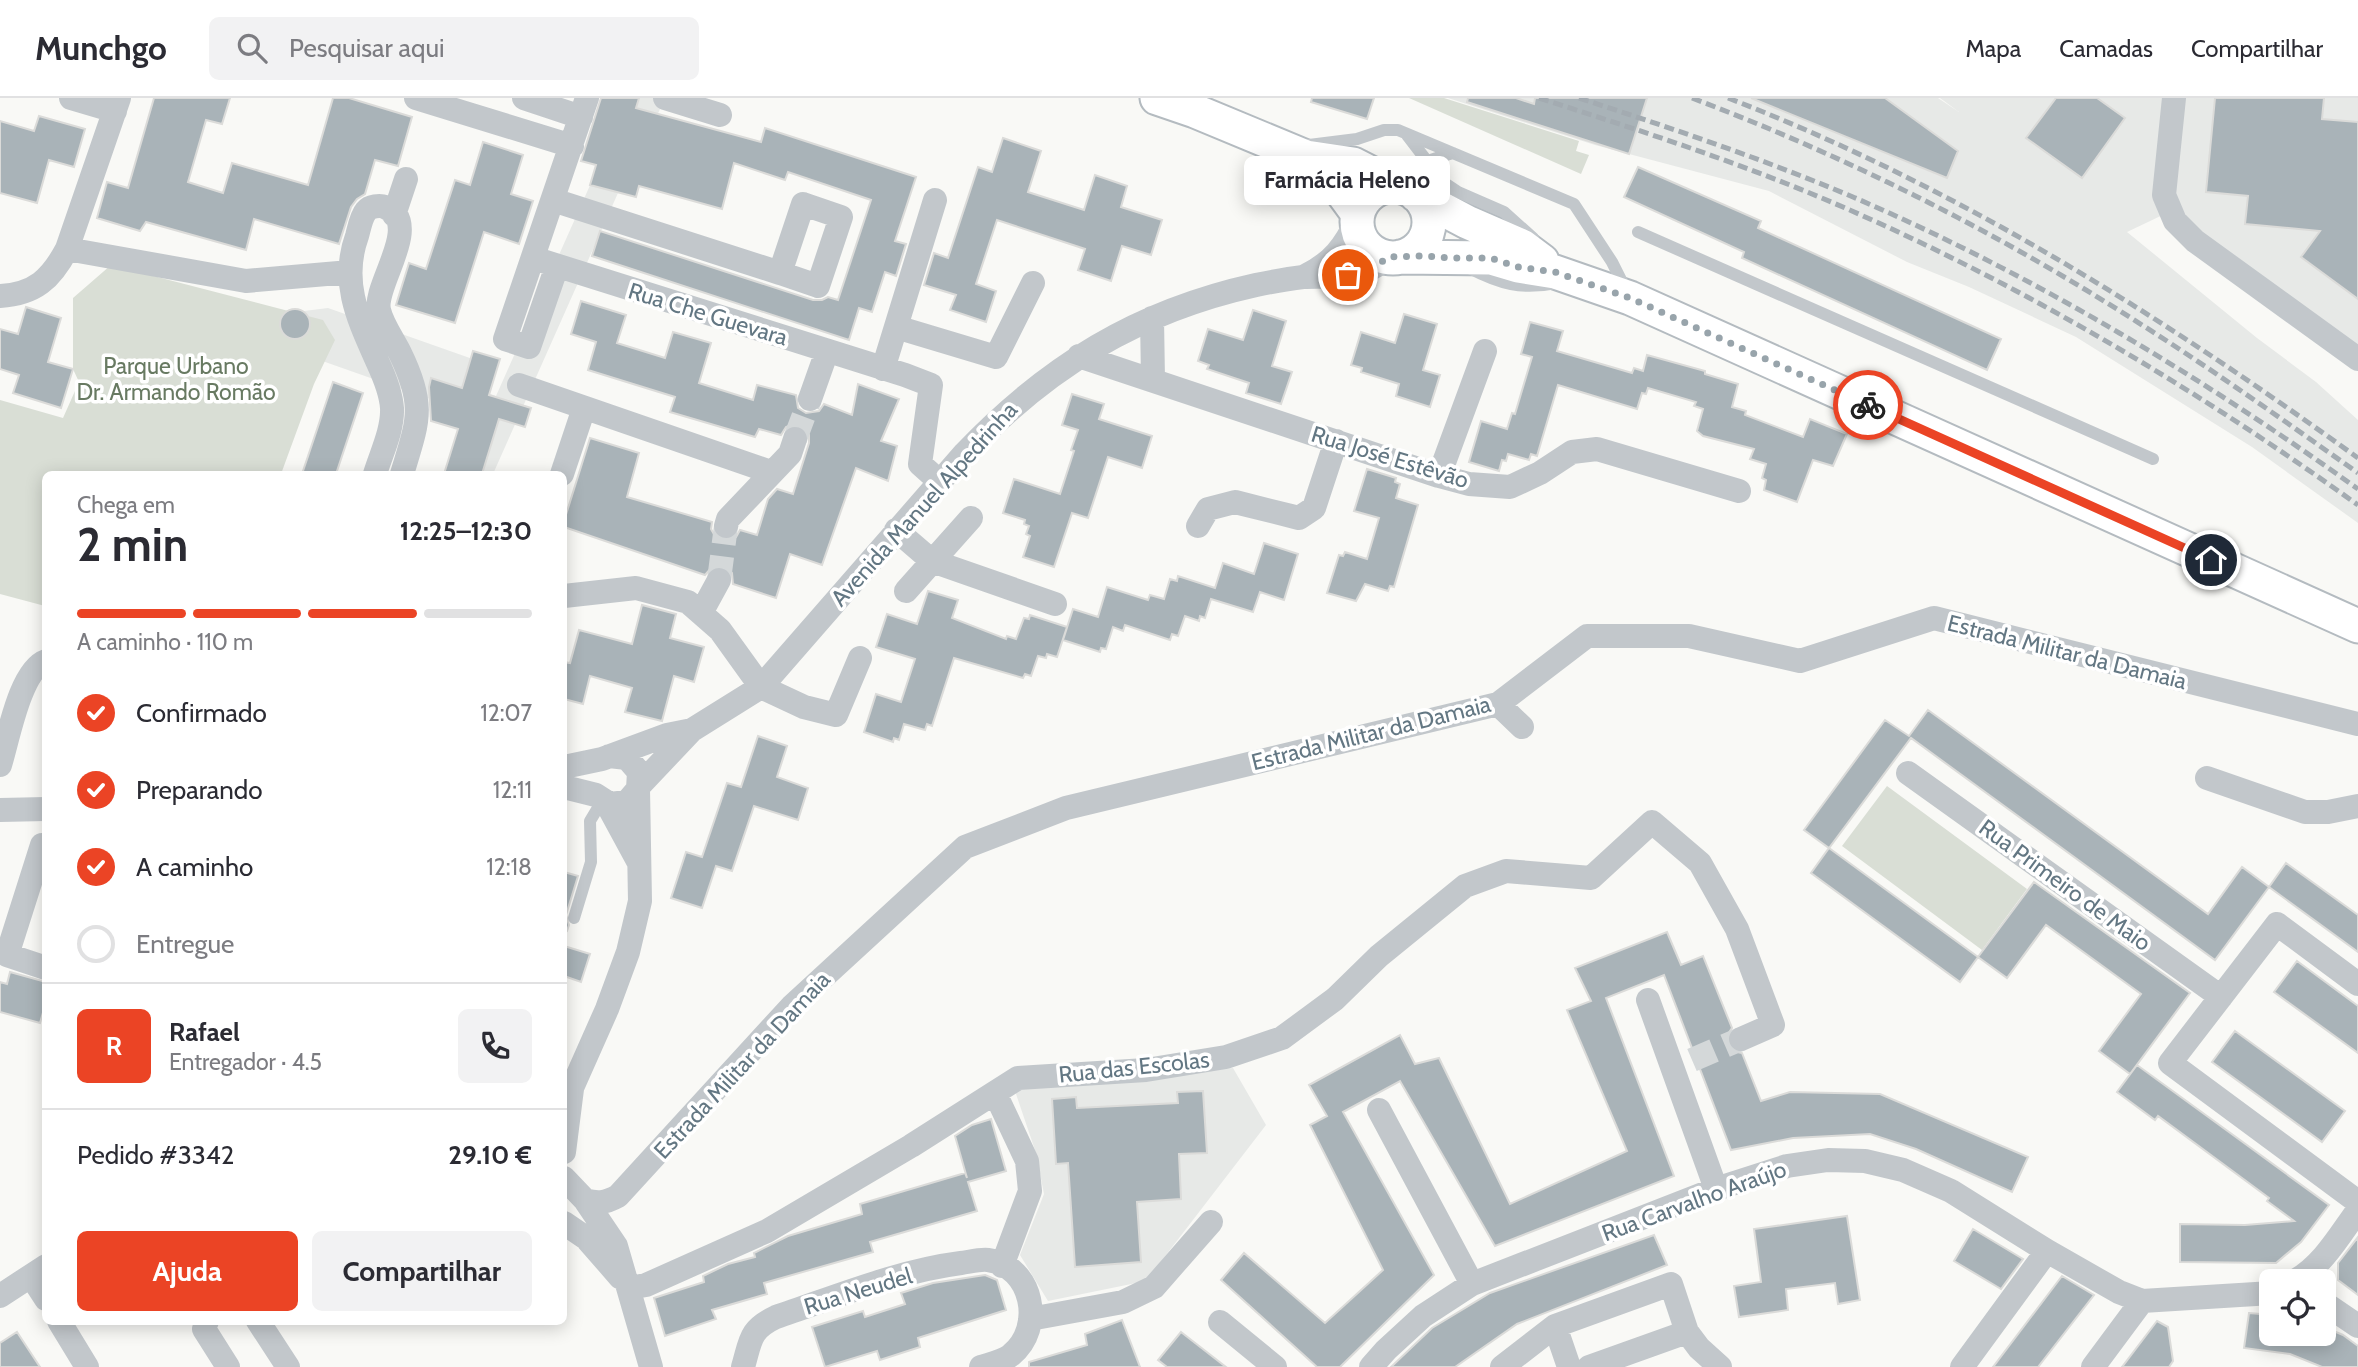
<!DOCTYPE html>
<html lang="pt">
<head>
<meta charset="utf-8">
<style>
  body { margin:0; font-family:Cabin,sans-serif; background:#f2f2f3; color:#2b2b33; height:100vh; display:flex; flex-direction:column; font-size:26px; white-space:nowrap }
  * { box-sizing:border-box; margin:0 }
  p { font-size:23px; color:#7c7c81 }
  .icon { flex:none; width:38px; height:38px; fill:none; stroke:currentColor; stroke-width:2; stroke-linecap:round; stroke-linejoin:round }
  .map { position:relative; flex:1; overflow:hidden }
  .details { position:absolute; left:42px; top:373px; width:525px; height:854px; display:flex; flex-direction:column; background:#fff; border-radius:10px; box-shadow:0 4px 18px #0003 }
  .details>* { flex:none }
  .fabs { position:absolute; left:2259px; top:1171px; display:grid; gap:14px }
  .fabs a { display:grid; place-items:center; width:77px; height:77px; border-radius:10px; background:#fff; box-shadow:0 4px 18px #0003; font-size:35px }
  .pin { position:absolute; display:grid; place-items:center; width:60px; height:60px; color:#fff; margin:-30px; border:4px solid #fff; border-radius:50%; box-shadow:0 2px 7px #0007 }
  .courier { position:absolute; display:grid; place-items:center; width:70px; height:70px; margin:-35px; border:5px solid #eb4425; border-radius:50%; background:#fff; color:#222; box-shadow:0 2px 9px #0007 }
  .bubble { position:absolute; height:49px; border-radius:10px; background:#fff; box-shadow:0 4px 18px #0003; font-size:23px; font-weight:800; line-height:49px; text-align:center }
  .head em { font-style:normal; font-weight:800 }
  .head div { display:flex; flex-direction:column-reverse }
  .head { display:flex; align-items:center; justify-content:space-between; height:119px; padding:0 35px }
  h1 { font-size:46px; font-weight:800; line-height:52px }
  .bar { display:grid; grid-template-columns:repeat(4,1fr); gap:10px 7px; align-content:center; height:84px; padding:0 35px }
  .bar i { height:9px; border-radius:5px; background:#e1e1e2 }
  .bar .on { background:#eb4425 }
  .bar p { grid-column:span 4 }
  .line { display:flex; align-items:center; gap:18px; padding:0 35px; border-top:2px solid #e1e1e2 }
  .line div { flex:1 }
  .round { display:grid; place-items:center; flex:none; width:74px; height:74px; border-radius:10px; background:#f2f2f3 }
  ol { padding:0 35px; list-style:none }
  li { display:flex; align-items:center; gap:21px; height:77px }
  li p { margin-inline-start:auto }
  li .icon { padding:7px; border-radius:50%; background:#eb4425; color:#fff; stroke-width:4 }
  li:last-child { color:#7c7c81 }
  li i { width:38px; height:38px; border:4px solid #e1e1e2; border-radius:50% }
  .cta { display:flex; gap:14px; margin-top:auto; padding:14px 35px }
  .cta a { flex:1; height:80px; border-radius:10px; background:#eb4425; color:#fff; font-size:28px; font-weight:800; line-height:80px; text-align:center }
  .cta a+a { background:#f2f2f3; color:#2b2b33 }
  header { display:flex; align-items:center; gap:42px; box-sizing:border-box; height:98px; padding:0 35px; background:#fff; border-bottom:2px solid #e1e1e2 }
  header strong { font-size:33px }
  nav { display:flex; gap:38px; margin-inline-start:auto; font-size:24px }
  .search { width:490px; height:63px; background:#f2f2f3; display:flex; align-items:center; gap:18px; box-sizing:border-box; padding:0 24px; border-radius:10px; color:#7c7c81; font-size:26px }
  .map>svg:first-child { display:block }
  .built { fill:#e7e9e7 }
  .green { fill:#d9ded5 }
  .building { fill:#a9b3b8; stroke:#dbdbd9; stroke-width:2 }
  .lines { fill:none; stroke-linecap:round; stroke-linejoin:round }
  .street-tunnel { stroke:#d4d8d9; stroke-width:24; stroke-dasharray:24 12; stroke-linecap:butt }
  .secondary-casing { stroke:#b4bbc0; stroke-width:37 }
  .lane { stroke:#c2c7cb; stroke-width:12 }
  .street { stroke:#c2c7cb; stroke-width:24 }
  .secondary { stroke:#fff; stroke-width:33 }
  .rail { stroke:#a3abb1; stroke-width:5; stroke-dasharray:10 5; stroke-linecap:butt }
  .done { stroke:#98a4ab; stroke-width:7; stroke-dasharray:0 12.6 }
  .route { stroke:#eb4425; stroke-width:9 }
  .labels { text-anchor:middle; stroke-width:7; stroke-linejoin:round; paint-order:stroke }
  .street-label { font-size:23px; fill:#637783; stroke:#fff }
  .park-label { font-size:23px; fill:#687a62; stroke:#fff }
</style>
</head>
<body>
<header>
<strong>Munchgo</strong>
<div class="search"><svg class="icon" aria-label="search" viewBox="0 0 24 24"><circle cx="10" cy="10" r="6"/><path d="M15 15l6 6"/></svg>Pesquisar aqui</div>
<nav><a>Mapa</a><a>Camadas</a><a>Compartilhar</a></nav>
</header>
<div class="map">
<svg width="2358" height="1269" viewBox="0 0 2358 1269">
  <rect width="100%" height="100%" fill="#f9f9f6"/>
  <path class="built" d="M624 0H665L646 42 642 41 493 376H461L488 317 467 314 311 259 287 212 299 211 304 213 328 210 484 265 476 291 496 298 616 29Z
    M1448 0H1750L1946 80 1958 53 1885 0H1938L1959 14 1940 0H2358V250L2169 114 2127 134 2257 240 2316 284 2358 322V425L2252 349 2076 239 1969 189 1907 164 1769 93 1595 47Z
    M1233 970 1266 1027 1146 1183 1048 1203 1020 1157 1044 1096 1036 1055 1014 990Z"/>
  <path class="green" d="M1409 0H1444L1579 43 1576 53 1589 57 1581 76Z
    M111 167 323 222 335 242 314 286 281 376H46L45 508 0 496V302L63 320 79 284 73 271V200Z
    M1887 688 2027 791 1982 852 1842 748Z"/>
  <path class="building" d="M154 0H230L222 26 206 22 188 84 223 95 232 65 308 87 333 0H349L412 19 398 68 375 62 365 96 357 101 351 109 339 146 254 121 246 152 146 124 140 133 97 120 107 84 128 90Z
    M601 0H639L636 10 761 44 765 30 916 79 895 143 906 146 896 178 885 174 872 214 859 210 849 242 592 158 600 133 813 202H822L828 199 838 202 871 102 788 74 785 82 734 65 722 111 639 88 636 99 590 87 596 67 581 63Z
    M1312 0H1374L1367 21 1311 4Z
    M1468 0H1516L1534 6 1535 0H1647L1629 56 1467 4Z
    M1751 0H1885L1958 53 1947 80Z
    M2056 0H2097L2125 20 2082 80 2026 40Z
    M2215 0H2324L2322 21 2358 24V201L2301 159 2320 133 2245 126 2248 98 2206 94Z
    M39 18 85 31 74 69 49 62 37 105 0 95V23L34 33Z
    M1003 40 1041 53 1028 94 1084 112 1095 77 1127 88 1121 109 1162 122 1151 157 1122 148 1111 183 1078 172 1085 151 997 122 976 186 996 193 986 224 950 212 956 197 924 187 934 155 948 160 978 69 992 74Z
    M483 44 523 57 511 96 533 103 519 146 484 134 455 225 396 207 409 165 426 171 455 82 470 87Z
    M1638 69 1761 123 1758 130 2001 241 1987 272 1742 160 1744 154 1624 99Z
    M581 203 626 217 617 245 665 260 673 234 711 245 699 285 753 302 757 287 796 297 798 310 806 315 819 313 824 306 852 317 858 286 899 301 881 343 897 348 888 383 856 370 822 467 790 456 776 500 733 486 732 475 725 469H712L705 477 564 429V423L590 340 639 355 627 399 712 424 711 431 715 438 723 442 736 439 740 432 757 437 768 401 777 391 793 396 809 345V337L800 327 793 326 786 329 781 337 759 331 755 339 670 314 675 299 588 272 596 244 571 236Z
    M26 209 61 220 48 264 73 271 61 310 13 295 19 277 0 271V231L18 236Z
    M280 226a15 15 0 1 1 30 0a15 15 0 1 1-30 0Z
    M1253 212 1286 223 1272 268 1292 274 1281 306 1246 295 1249 285 1207 271 1209 267 1198 263 1208 231 1243 242Z
    M1404 216 1437 226 1423 272 1440 277 1430 309 1396 298 1399 286 1361 274 1362 270 1351 267 1361 234 1395 245Z
    M1530 224 1563 233 1557 253 1632 275 1634 270 1643 273 1647 257 1705 273V276L1738 286 1732 309 1746 313 1745 317 1803 339 1810 321 1847 336 1833 368 1813 362 1797 404 1764 392 1766 382 1762 380 1766 366 1750 361 1754 351 1703 338 1697 333 1703 311 1694 308 1696 304 1648 290 1646 296 1642 295 1637 311 1558 287 1537 358 1531 356 1529 362 1508 356 1506 363 1502 362 1499 373 1469 364 1481 323 1507 331 1512 315 1515 316 1532 259 1521 256Z
    M473 253 500 261 489 297 531 310 525 329 499 321 482 376H444L458 331 431 323 429 289 431 280 462 290Z
    M333 284 363 295 336 376H302Z
    M1072 296 1104 306 1099 321 1152 338 1142 370 1108 359 1088 420 1072 415 1054 469 1023 459 1030 438 1026 436 1029 428 1024 426 1025 422 1003 415 1014 381 1060 396 1074 353 1071 352 1078 332 1062 327Z
    M1367 371 1396 380 1395 384 1400 386 1396 400 1418 407 1394 489 1390 488 1388 493 1365 486 1356 503 1327 495 1339 457 1343 458 1345 454 1367 461 1379 420 1354 413Z
    M1264 445 1298 456 1284 502 1260 494 1253 514 1211 501 1205 520 1200 518 1199 523 1185 518 1178 538 1172 536 1170 542 1125 527 1123 533 1113 529 1106 551 1101 550 1100 554 1063 542 1073 511 1098 519 1107 489 1148 502 1150 497 1164 501 1170 481 1177 483 1178 478 1215 490 1223 465 1254 476Z
    M928 493 958 502 952 520 1006 541 1007 538 1016 541 1024 520 1029 521 1030 517 1067 529 1057 559 1047 556 1046 560 1038 558 1031 578 1025 576 1023 580 954 560 932 628 927 626 925 632 904 626 899 642 894 640 893 644 864 634 876 596 901 604 915 561 876 549 887 516 917 526Z
    M642 507 676 516 670 540 704 549 694 584 674 578 662 623 625 614 632 590 590 578 583 606 564 601V564L570 565 579 532 632 546Z
    M1928 612 2208 816 2242 769 2269 789 2215 862 1911 640 1829 750 1804 732 1885 622 1909 638Z
    M758 638 787 648 777 679 808 690 798 722 754 708 732 773 716 768 702 810 671 800 686 754 702 759 727 685 741 689Z
    M1829 750 1978 859 1960 884 1811 775Z
    M2286 765 2358 817V854L2269 789Z
    M564 774 578 778 566 817 569 827 567 833 564 832Z
    M2034 784 2190 895 2130 976 2099 953 2141 896 2046 827 2007 880 1978 859Z
    M1667 834 1681 867 1703 858 1732 930 1726 939 1727 946 1733 953 1742 955 1761 1003 1790 994 1880 996 2028 1059 2012 1094 1916 1051 1870 1036 1793 1040 1731 1052 1664 877 1606 900 1674 1078 1495 1148 1400 983 1343 1014 1434 1177 1340 1269H1317L1221 1182 1244 1155 1325 1225 1383 1172 1310 1027 1327 1018 1309 987 1400 937 1415 966 1439 960 1510 1106 1627 1053 1567 912 1591 903 1575 870Z
    M564 848 590 856 581 884 564 878Z
    M2297 863 2358 908V955L2274 894Z
    M10 874 46 884V904L40 925 0 914V884L7 886Z
    M2235 933 2345 1013 2322 1044 2212 964Z
    M2137 967 2329 1107 2301 1144 2276 1165 2180 1164V1126L2245 1127 2294 1123 2267 1103 2269 1100 2158 1018 2155 1022 2117 994Z
    M1203 993 1207 1055 1179 1056 1181 1101 1137 1104 1141 1164 1075 1169 1068 1065 1056 1066 1052 1001 1076 999 1077 1010 1178 1005 1177 994Z
    M991 1021 1006 1073 968 1084 977 1113 870 1144 873 1154 764 1185 767 1196 712 1212 716 1221 665 1238 654 1200 704 1184 703 1178 728 1166 755 1159 754 1155 788 1138 862 1116 860 1106 965 1075 967 1080 955 1038 972 1027Z
    M1847 1118 1860 1202 1838 1206 1835 1185 1786 1191 1788 1212 1739 1219 1734 1188 1761 1184 1754 1131Z
    M1973 1131 2023 1161 2001 1191 1954 1163Z
    M1654 1137 1667 1167 1517 1226 1455 1269H1391L1432 1230 1490 1195Z
    M2358 1139V1197L2338 1182V1165Z
    M985 1177 997 1182 1006 1212 918 1240 920 1249 880 1262 877 1253 825 1269 812 1229 863 1213 865 1219 905 1206 901 1195 933 1185Z
    M2062 1178 2094 1197 2038 1269H1993Z
    M2249 1215 2272 1217V1236H2324V1229L2343 1237 2358 1248V1269H2322L2290 1256 2244 1250Z
    M1122 1222 1140 1269H1029V1264L1087 1247 1085 1236Z
    M2157 1223 2168 1229 2173 1263 2169 1269H2122Z
    M17 1234 40 1269H0V1245Z
    M1181 1234 1226 1269H1167L1158 1262Z"/>
  <g class="lines">
    <path class="street-tunnel" d="M795 341 810 301
      M719 482 726 428
      M1692 962 1741 941"/>
    <defs>
      <path id="secondary" d="M1157 0 1195 13 1306 59 1353 66 1396 88
        M1306 59 1339 90 1358 116
        M1357 124a36 36 0 1 1 72 0a36 36 0 1 1-72 0Z
        M1416 97 1467 124 1522 148 1542 163
        M1400 159 1491 160 1518 168 1555 174 1630 200 2358 528"/>
    </defs>
    <use href="#secondary" class="secondary-casing"/>
    <path class="lane" d="M1407 37 1443 84 1458 94 1504 114 1533 140
      M1309 47 1357 41 1384 32H1398L1574 106 1612 164 1627 194
      M1400 89C1419 64 1424 63 1453 55
      M1638 134 2153 361
      M1469 170C1500 186 1521 192 1556 185
      M574 820 591 764 590 723 602 703"/>
    <path class="street" d="M71 0 115 13
      M416 0 572 48
      M524 0 581 19
      M665 0 720 17
      M2174 0 2164 97 2175 123 2195 143 2358 261
      M553 102 780 175
      M803 106 841 119 818 188 780 175Z
      M394 117 406 81
      M67 151 246 183 350 174
      M533 160 905 277 931 287 920 366 939 383
      M557 168 529 249 505 241 587 0
      M1305 178C1332 165 1345 148 1357 122
      M0 198C35 196 51 181 67 151L119 0
      M1152 220 1153 282
      M896 229 996 259 1033 185
      M1079 258 1439 378 1469 386 1510 389 1540 375 1572 354 1597 351 1739 393
      M883 271 935 102
      M519 287 771 374
      M810 301 827 253
      M375 376C381 356 393 332 392 310 391 295 384 278 378 265 359 222 340 185 357 138 359 131 361 119 366 113 370 108 380 107 385 109 424 125 373 187 379 212 382 226 393 241 400 255 426 308 418 323 402 376
      M562 376 584 310
      M1439 378 1485 253
      M726 428 728 421 790 356 795 341
      M1198 428 1208 411 1235 404 1299 420 1314 410 1336 343
      M896 432 932 463 1055 506
      M906 493 971 420
      M564 498 636 490 688 504 720 532 761 589 804 609 836 617 860 560
      M701 515 719 482
      M1498 606 1522 629
      M0 667C8 642 20 572 46 563
      M564 669 602 661 667 637 692 632
      M1908 675 2221 899
      M2207 680 2305 714H2328L2358 708
      M639 688 692 632 761 589 965 355C1048 268 1138 213 1256 187 1271 184 1287 181 1303 179 1324 178 1347 181 1366 173 1374 170 1382 164 1389 159
      M564 689 596 697 610 706 627 704 638 691 639 674 627 660 609 658
      M606 704 638 763
      M0 712 46 711
      M42 747 7 857 46 870
      M2358 886 2277 826 2170 965 2358 1104
      M1648 902 1716 1091
      M995 995 1027 1063 1030 1093 1002 1168
      M564 1008 607 911 628 854 640 803 638 691
      M1379 1012 1472 1186
      M564 1054 572 991
      M564 1080 585 1102 616 1148 651 1269
      M585 1102C598 1106 605 1105 618 1098L792 908 965 749 1066 710 1498 606 1587 538H1689L1800 563 1934 520 2358 626
      M564 1125 586 1140 620 1179
      M31 1178 46 1201
      M2295 1183C2323 1167 2339 1138 2358 1112
      M629 1190 646 1187 767 1133 911 1048 1018 980 1146 972 1226 959 1282 940 1335 901 1379 858 1465 788 1506 773 1591 780 1652 724 1700 765 1737 831 1773 927 1741 941
      M0 1198 46 1168
      M2324 1205 2358 1228
      M1030 1221 1123 1204 1154 1189 1211 1124
      M59 1223 87 1269
      M207 1223 204 1231 228 1269
      M258 1223 288 1269
      M1220 1224 1275 1269
      M1555 1228 1671 1186 1687 1234
      M743 1269C751 1242 749 1232 776 1219 836 1199 898 1173 961 1165 969 1164 980 1161 988 1162 1033 1168 1045 1230 1011 1257 1004 1263 990 1266 981 1269
      M1371 1269 1386 1252 1423 1218 1472 1186 1716 1091 1787 1068 1828 1062 1865 1063 1903 1072 1951 1093 2047 1153 2119 1194 2142 1203 2272 1195
      M1502 1269 1555 1228 1569 1269
      M1589 1269 1687 1234 1699 1250 1720 1269
      M1962 1269 2047 1153
      M2093 1269 2142 1203"/>
    <use href="#secondary" class="secondary"/>
    <path class="rail" d="M1539 0C1645 34 1750 68 1852 113 2031 192 2199 293 2358 407
      M1579 0C1671 30 1763 61 1853 99 2032 176 2200 278 2358 391
      M1692 0C1845 58 1993 132 2131 220 2209 269 2283 322 2358 375
      M1728 0C1956 88 2160 217 2358 360"/>
  </g>
  <g class="lines">
    <path class="done" d="M1348 177 1367 173 1389 159 1423 158 1451 160H1491L1518 169 1555 174 1630 200 1868 307"/>
    <path class="route" d="M1868 307 2211 462"/>
  </g>
  <g class="labels">
    <g class="street-label">
      <text transform="translate(708 216) rotate(17)" y="8">Rua Che Guevara</text>
      <text transform="translate(1390 359) rotate(17)" y="8">Rua José Estêvão</text>
      <text transform="translate(924 406) rotate(-48)" y="8">Avenida Manuel Alpedrinha</text>
      <text transform="translate(2067 554) rotate(14)" y="8">Estrada Militar da Damaia</text>
      <text transform="translate(1371 635) rotate(-14)" y="8">Estrada Militar da Damaia</text>
      <text transform="translate(2065 787) rotate(36)" y="8">Rua Primeiro de Maio</text>
      <text transform="translate(742 967) rotate(-47)" y="8">Estrada Militar da Damaia</text>
      <text transform="translate(1134 969) rotate(-6)" y="8">Rua das Escolas</text>
      <text transform="translate(1694 1103) rotate(-20)" y="8">Rua Carvalho Araújo</text>
      <text transform="translate(858 1193) rotate(-17)" y="8">Rua Neudel</text>
    </g>
    <g class="park-label">
      <text x="176" y="276">Parque Urbano<tspan x="176" dy="26">Dr. Armando Romão</tspan></text>
    </g>
  </g>
</svg>
<div class="fabs">
<a><svg class="icon" aria-label="locate" viewBox="0 0 24 24"><circle cx="12" cy="12" r="6"/><path d="M12 2v4M12 18v4M2 12h4M18 12h4"/></svg></a>
</div>
<div class="pin" style="left:1348px;top:177px;background:#ea580c"><svg class="icon" aria-label="bag" viewBox="0 0 24 24"><path d="M5 8h14l-1 12H6zM9 8a3 3 0 0 1 6 0"/></svg></div>
<div class="pin" style="left:2211px;top:462px;background:#1f2937"><svg class="icon" aria-label="home" viewBox="0 0 24 24"><path d="M3 11l9-7 9 7M6 9v11h12V9"/></svg></div>
<div class="courier" style="left:1868px;top:307px"><svg class="icon" aria-label="bike" viewBox="0 0 24 24"><circle cx="6" cy="16" r="4"/><circle cx="18" cy="16" r="4"/><path d="M6 16l4-8h5l3 8M10 8l3 8H6M13 5h3"/></svg></div>
<div class="bubble" style="left:1244px;top:58px;width:206px">Farmácia Heleno</div>
<section class="details">
<div class="head"><div><h1>2 min</h1><p>Chega em</p></div><em>12:25–12:30</em></div>
<div class="bar"><i class="on"></i><i class="on"></i><i class="on"></i><i></i><p>A caminho · 110 m</p></div>
<ol>
<li><svg class="icon" aria-label="check" viewBox="0 0 24 24"><path d="M5 12l5 5 9-10"/></svg>Confirmado<p>12:07</p></li>
<li><svg class="icon" aria-label="check" viewBox="0 0 24 24"><path d="M5 12l5 5 9-10"/></svg>Preparando<p>12:11</p></li>
<li><svg class="icon" aria-label="check" viewBox="0 0 24 24"><path d="M5 12l5 5 9-10"/></svg>A caminho<p>12:18</p></li>
<li><i></i>Entregue</li>
</ol>
<div class="line" style="height:126px"><b class="round" style="background:#eb4425;color:#fff">R</b><div><b>Rafael</b><p>Entregador · 4.5</p></div><a class="round"><svg class="icon" aria-label="phone" viewBox="0 0 24 24"><path d="M5 4h4l2 5-3 2q2 4 5 5l2-3 5 2v4C11 20 4 13 5 4z"/></svg></a></div>
<div class="line" style="height:91px"><div>Pedido #3342</div><b>29.10 €</b></div>
<div class="cta"><a>Ajuda</a><a>Compartilhar</a></div>
</section>
</div>
</body>
</html>
